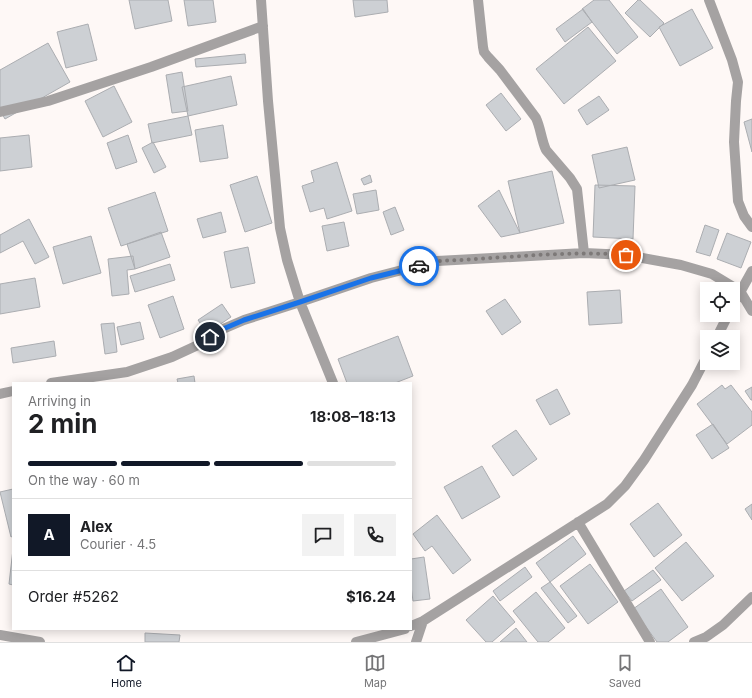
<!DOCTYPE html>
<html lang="en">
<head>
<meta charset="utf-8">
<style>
  body { margin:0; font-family:Inter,sans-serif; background:#f2f2f2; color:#202124; height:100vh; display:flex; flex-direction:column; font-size:15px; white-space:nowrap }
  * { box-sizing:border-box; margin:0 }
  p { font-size:13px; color:#757577 }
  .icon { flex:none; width:22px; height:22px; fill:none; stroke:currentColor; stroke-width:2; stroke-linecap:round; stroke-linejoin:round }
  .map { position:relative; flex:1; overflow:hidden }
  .details { position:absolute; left:12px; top:382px; width:400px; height:248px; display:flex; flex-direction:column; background:#fff; border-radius:0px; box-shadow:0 2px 10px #0003 }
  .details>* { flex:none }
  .buttons { position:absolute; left:700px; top:282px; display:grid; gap:8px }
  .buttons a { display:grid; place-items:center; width:40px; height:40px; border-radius:0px; background:#fff; box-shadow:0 2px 10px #0003; font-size:20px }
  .pin { position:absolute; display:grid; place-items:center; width:34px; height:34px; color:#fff; margin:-17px; border:2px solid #fff; border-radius:50%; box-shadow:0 1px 4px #0007 }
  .courier { position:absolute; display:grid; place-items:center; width:40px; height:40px; margin:-20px; border:3px solid #1a73e8; border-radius:50%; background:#fff; color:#222; box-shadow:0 1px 5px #0007 }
  .overview em { font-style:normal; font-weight:700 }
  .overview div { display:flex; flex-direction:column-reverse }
  .overview { display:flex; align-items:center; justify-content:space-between; height:68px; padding:0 16px }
  h1 { font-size:26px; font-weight:700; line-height:30px }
  .bar { display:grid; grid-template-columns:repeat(4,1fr); gap:6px 4px; align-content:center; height:48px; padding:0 16px }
  .bar i { height:5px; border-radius:3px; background:#e0e0e0 }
  .bar .on { background:#111827 }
  .bar p { grid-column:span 4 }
  .line { display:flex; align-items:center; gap:10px; padding:0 16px; border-top:1px solid #e0e0e0 }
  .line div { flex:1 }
  .round { display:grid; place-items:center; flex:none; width:42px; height:42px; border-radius:0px; background:#f2f2f2 }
  .dock { display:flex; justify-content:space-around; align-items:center; height:56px; border-top:1px solid #e0e0e0; background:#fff; font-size:11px; color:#757577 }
  .dock a { display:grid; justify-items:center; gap:2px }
  .dock .on { color:#111827 }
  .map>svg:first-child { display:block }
  .building { fill:#cdd0d4; stroke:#abadb1 }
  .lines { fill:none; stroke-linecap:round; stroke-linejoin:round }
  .street { stroke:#a5a2a2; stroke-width:10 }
  .done { stroke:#7d7978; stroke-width:4; stroke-dasharray:0 7.2 }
  .route { stroke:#1a73e8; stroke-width:5 }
</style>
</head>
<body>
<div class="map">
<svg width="752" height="642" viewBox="0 0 752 642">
  <rect width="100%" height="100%" fill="#fef8f6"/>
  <path class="building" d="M129 0H168L172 21 135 29Z
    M184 0H213L216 22 188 26Z
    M353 0H387L388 12 355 17Z
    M594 0H609L638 37 617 54 582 9Z
    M638 0H640L664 23 650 37 625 13Z
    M583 9 592 22 565 42 556 29Z
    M692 9 713 48 680 66 659 27Z
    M88 24 97 60 66 68 57 32Z
    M588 27 616 61 564 104 536 69Z
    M48 43 70 82 5 119 0 110V70Z
    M245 54 246 63 196 67 195 59Z
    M182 72 188 111 172 113 166 75Z
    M231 76 237 105 188 116 182 87Z
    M114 86 132 122 103 137 85 101Z
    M501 93 521 119 506 131 486 105Z
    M599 96 609 110 587 125 578 110Z
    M188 116 192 135 152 143 148 124Z
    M752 119V152L744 122Z
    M223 125 228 158 200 162 195 130Z
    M29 135 32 167 0 171V138Z
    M128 135 137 162 116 169 107 143Z
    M153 142 166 167 154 173 142 148Z
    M627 147 635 180 599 188 592 155Z
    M337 162 352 211 327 219 324 208 310 212 302 186 314 182 311 171Z
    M552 171 564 223 520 233 508 181Z
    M370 175 372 182 364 185 361 179Z
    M257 176 272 223 245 232 230 185Z
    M595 185 635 186 633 239 593 237Z
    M376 190 379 210 357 214 353 194Z
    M499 190 520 233 501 237 478 206Z
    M155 192 168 231 121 246 108 208Z
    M395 207 404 230 391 235 383 212Z
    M221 212 226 232 203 238 197 219Z
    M29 219 49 257 35 264 23 241 0 253V235Z
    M344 222 349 246 327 251 322 226Z
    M705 225 719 230 710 256 696 252Z
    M161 232 170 257 135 269 127 244Z
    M727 233 751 242 741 268 717 259Z
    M91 236 101 273 63 284 53 247Z
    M248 247 255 283 231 288 224 252Z
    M133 256 135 269 127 270 129 294 112 296 108 259Z
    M170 264 175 280 135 292 130 276Z
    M35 278 40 307 0 314V284Z
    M620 290 622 323 589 325 587 292Z
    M173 296 184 329 160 338 148 305Z
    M505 299 521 322 502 335 486 311Z
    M222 304 231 317 207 333 198 320Z
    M140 322 144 339 121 345 117 327Z
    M114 323 117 352 105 354 101 324Z
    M398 336 413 376 395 383H347L338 359Z
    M54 341 56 356 13 363 11 348Z
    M194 376 195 383H178L177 379Z
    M722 385 725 389 731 385 752 412V425L727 444 697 404Z
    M752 387V400H751L745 391Z
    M557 389 570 414 550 425 536 400Z
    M713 424 729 448 712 459 696 435Z
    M516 430 537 459 513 476 492 446Z
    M482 466 500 497 462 519 444 487Z
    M13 489V536L11 537 0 492Z
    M658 503 682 535 654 557 630 524Z
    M752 504V520L745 509Z
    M437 515 471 560 453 574 432 546 425 551 413 534Z
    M573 536 586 554 550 582 536 563Z
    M686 542 714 576 682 601 655 568Z
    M13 549V585L9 584Z
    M424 557 430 599 413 601 411 586V559Z
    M590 564 618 602 588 624 560 586Z
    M525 567 532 577 500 601 493 591Z
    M653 570 661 580 632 601 624 591Z
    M550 582 577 616 568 623 541 588Z
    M661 589 688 627 668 642H657L633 609Z
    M536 592 565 628 548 642H538L513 611Z
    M493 596 515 622 492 642H486L466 620Z
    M516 628 527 642H500Z
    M145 633 180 635 179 642H145Z"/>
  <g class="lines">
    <path class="street" d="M261 0 268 101 280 228 287 260 300 302 333 383
      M478 0 483 47 484 52 488 57 500 70 536 118C541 129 541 139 546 150L570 178 577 189 584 253
      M709 0 732 60 738 82 736 101 734 142 738 201 744 216 752 227
      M0 112 48 101 151 67 263 26
      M733 305 752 271
      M717 337 728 315
      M51 383 127 372 172 357 198 345 223 329 244 320 300 302 371 278 437 261 584 253 606 254 626 255 681 265 712 274 740 291 752 311
      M0 394 13 391
      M578 522 650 642
      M411 626 423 621 607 504 625 486 644 460 692 385 707 356
      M0 635 40 642
      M356 642 405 629
      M416 642 423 621
      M694 642 706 637 723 625 752 597"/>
  </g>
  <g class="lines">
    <path class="done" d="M419 266 437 261C500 259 563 250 626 255"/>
    <path class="route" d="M210 337 223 329 244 320 300 302 371 278 419 266"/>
  </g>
</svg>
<div class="buttons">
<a><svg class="icon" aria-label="locate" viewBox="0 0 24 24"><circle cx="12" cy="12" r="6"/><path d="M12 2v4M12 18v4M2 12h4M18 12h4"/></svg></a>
<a><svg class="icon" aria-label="layers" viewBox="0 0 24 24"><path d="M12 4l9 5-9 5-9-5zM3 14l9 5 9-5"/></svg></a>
</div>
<div class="pin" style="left:626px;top:255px;background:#ea580c"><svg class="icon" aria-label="bag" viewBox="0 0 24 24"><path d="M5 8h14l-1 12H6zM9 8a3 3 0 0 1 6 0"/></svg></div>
<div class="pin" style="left:210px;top:337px;background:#1f2937"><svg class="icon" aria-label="home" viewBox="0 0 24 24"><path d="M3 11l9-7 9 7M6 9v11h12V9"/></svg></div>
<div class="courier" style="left:419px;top:266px"><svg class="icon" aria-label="car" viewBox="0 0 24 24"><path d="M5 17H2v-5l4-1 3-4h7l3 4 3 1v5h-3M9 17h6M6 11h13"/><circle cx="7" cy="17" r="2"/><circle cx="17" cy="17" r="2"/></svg></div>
<section class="details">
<div class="overview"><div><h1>2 min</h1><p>Arriving in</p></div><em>18:08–18:13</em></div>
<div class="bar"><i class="on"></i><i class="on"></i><i class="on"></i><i></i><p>On the way · 60 m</p></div>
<div class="line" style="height:72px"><b class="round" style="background:#111827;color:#fff">A</b><div><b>Alex</b><p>Courier · 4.5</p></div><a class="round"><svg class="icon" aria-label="chat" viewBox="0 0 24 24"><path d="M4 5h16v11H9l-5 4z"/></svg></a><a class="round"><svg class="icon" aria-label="phone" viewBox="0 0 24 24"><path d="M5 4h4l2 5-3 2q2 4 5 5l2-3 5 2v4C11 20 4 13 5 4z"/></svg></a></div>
<div class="line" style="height:52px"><div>Order #5262</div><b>$16.24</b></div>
</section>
</div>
<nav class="dock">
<a class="on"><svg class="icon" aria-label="home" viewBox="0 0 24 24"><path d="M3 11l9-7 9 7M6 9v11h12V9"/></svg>Home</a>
<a><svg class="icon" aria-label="map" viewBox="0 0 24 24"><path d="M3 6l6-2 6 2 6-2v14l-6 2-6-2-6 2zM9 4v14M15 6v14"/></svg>Map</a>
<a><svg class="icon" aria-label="saved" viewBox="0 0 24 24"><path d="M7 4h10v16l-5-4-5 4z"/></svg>Saved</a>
</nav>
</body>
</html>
